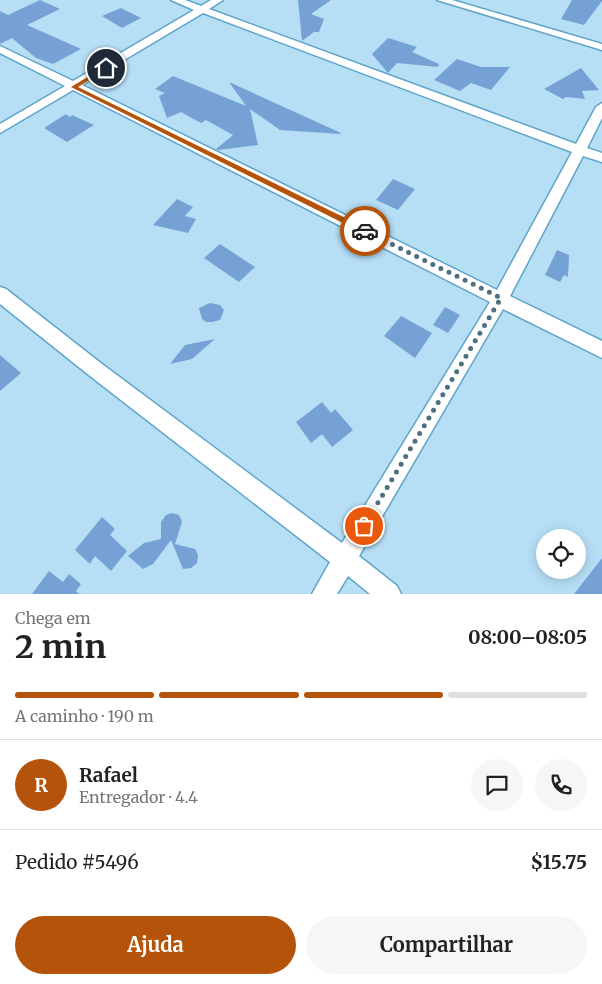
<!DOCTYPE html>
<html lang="pt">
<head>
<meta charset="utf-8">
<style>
  body { margin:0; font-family:Merriweather,serif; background:#f6f6f6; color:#222; height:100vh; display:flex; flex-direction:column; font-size:19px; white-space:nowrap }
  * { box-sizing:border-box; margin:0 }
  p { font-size:16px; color:#767676 }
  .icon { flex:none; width:28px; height:28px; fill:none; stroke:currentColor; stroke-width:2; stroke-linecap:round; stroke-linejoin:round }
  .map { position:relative; height:594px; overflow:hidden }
  .details { display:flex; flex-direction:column; background:#fff; flex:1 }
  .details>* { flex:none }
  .fabs { position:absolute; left:536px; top:529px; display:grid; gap:10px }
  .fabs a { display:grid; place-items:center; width:50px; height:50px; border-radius:50%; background:#fff; box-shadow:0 2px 12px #0003; font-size:25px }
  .pin { position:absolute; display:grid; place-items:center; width:42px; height:42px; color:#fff; margin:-21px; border:2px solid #fff; border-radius:50%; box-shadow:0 1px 5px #0007 }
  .courier { position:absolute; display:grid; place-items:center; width:50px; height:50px; margin:-25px; border:4px solid #b45309; border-radius:50%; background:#fff; color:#222; box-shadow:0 1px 6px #0007 }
  .overview em { font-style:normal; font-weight:700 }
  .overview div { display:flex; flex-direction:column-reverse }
  .overview { display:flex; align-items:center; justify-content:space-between; height:85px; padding:0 15px }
  h1 { font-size:32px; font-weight:700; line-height:38px }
  .bar { display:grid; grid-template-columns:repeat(4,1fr); gap:8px 5px; align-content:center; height:60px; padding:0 15px }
  .bar i { height:6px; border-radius:4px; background:#e0e0e0 }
  .bar .on { background:#b45309 }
  .bar p { grid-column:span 4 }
  .line { display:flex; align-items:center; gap:12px; padding:0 15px; border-top:1px solid #e0e0e0 }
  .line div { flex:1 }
  .round { display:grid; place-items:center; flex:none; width:52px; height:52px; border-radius:26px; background:#f6f6f6 }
  .cta { display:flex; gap:10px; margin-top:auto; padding:10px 15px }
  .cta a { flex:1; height:58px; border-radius:30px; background:#b45309; color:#fff; font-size:20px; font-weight:700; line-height:58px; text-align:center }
  .cta a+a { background:#f6f6f6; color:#222 }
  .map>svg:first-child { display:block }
  .building { fill:#76a1d4 }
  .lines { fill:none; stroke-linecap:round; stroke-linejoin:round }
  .street-casing { stroke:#5fa4c9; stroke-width:3 }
  .street { fill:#fff; fill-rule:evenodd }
  .route { fill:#b45309 }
  .done { stroke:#4d6f80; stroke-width:5; stroke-dasharray:0 9 }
</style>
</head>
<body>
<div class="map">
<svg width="602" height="594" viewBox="0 0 602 594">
  <rect width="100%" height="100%" fill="#b6dff6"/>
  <path class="building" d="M40 0 60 9 27 25 81 49 53 64 36 58 12 38 0 44V11L8 15Z
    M298 0H331L311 14 324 19 319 32H314L302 41Z
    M572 0H602V1L584 25 561 19Z
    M121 8 141 18 122 28 102 16Z
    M388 38 417 47 412 52 439 64 438 67 397 63 388 73 372 54Z
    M457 59 481 67H510L491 90 471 83 460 91 434 80Z
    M581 68 599 90 582 91 585 99 566 97 563 99 544 89Z
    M173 76 246 106 229 82 341 133 340 134 280 130 250 109 258 145 218 150 216 149 233 135 206 120 201 123 181 112 167 118 159 96 165 93 155 89Z
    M66 114 70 117 72 115 94 125 67 142 44 128Z
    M393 179 415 189 398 210 376 200Z
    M177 199 193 207 185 216 196 219 188 233 153 225Z
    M220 244 255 267 239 282 204 258Z
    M557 250 569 255 568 277 564 275 560 282 545 275Z
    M210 303 220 305 224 310 220 320 212 322H206L202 319 199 308Z
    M445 307 460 315 448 333 433 325Z
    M401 316 432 333 415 358 384 336Z
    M215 339 192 359 170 364 185 345Z
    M0 355 21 373 0 391Z
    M322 402 331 413 335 409 353 430 332 447 322 434 311 443 296 422Z
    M172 513 179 515 182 522 175 544 195 549 198 555 197 563 191 568 183 569 171 540 153 564 143 569 128 556 144 543 161 539V522L166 515Z
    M102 517 115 529 110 535 127 551 111 571 95 556 90 564 75 550Z
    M602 558V594H574Z
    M49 571 63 582 69 574 81 584 76 591 79 594H32Z"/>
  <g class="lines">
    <defs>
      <path id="street" d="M171 0H185L201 6 211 0H223L209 9 576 144 596 107 602 103V118L587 148 602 153V162L583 156 510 296 602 341V358L503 309 359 556 397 586 401 594H370L348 576 337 594H312L330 562 90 376 0 304V287L6 289 102 364 342 543 490 302 73 90 0 133V124L65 86 0 53V46L73 81 194 10ZM203 13 572 152 497 290 82 85Z
        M437 0H452L602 44V50Z"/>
    </defs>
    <use href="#street" class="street-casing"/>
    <use href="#street" class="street"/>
  </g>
  <path class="route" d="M104 67 109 68 78 87 368 229V233H363L71 87Z"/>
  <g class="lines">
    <path class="done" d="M364 526 501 298 365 231"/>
  </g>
</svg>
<div class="fabs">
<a><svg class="icon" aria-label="locate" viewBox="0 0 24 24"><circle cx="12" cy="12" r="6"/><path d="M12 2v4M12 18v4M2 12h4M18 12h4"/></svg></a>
</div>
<div class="pin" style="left:364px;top:526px;background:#ea580c"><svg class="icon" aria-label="bag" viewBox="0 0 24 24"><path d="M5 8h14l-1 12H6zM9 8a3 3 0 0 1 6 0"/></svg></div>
<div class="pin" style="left:106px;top:68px;background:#1f2937"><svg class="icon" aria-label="home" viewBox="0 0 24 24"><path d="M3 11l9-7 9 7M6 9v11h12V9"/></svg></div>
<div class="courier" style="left:365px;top:231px"><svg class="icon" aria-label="car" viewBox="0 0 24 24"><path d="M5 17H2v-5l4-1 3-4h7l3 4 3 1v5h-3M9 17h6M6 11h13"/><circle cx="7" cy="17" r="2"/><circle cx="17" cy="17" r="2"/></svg></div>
</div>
<section class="details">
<div class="overview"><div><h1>2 min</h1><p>Chega em</p></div><em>08:00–08:05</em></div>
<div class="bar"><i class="on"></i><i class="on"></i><i class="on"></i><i></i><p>A caminho · 190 m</p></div>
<div class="line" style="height:90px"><b class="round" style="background:#b45309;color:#fff">R</b><div><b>Rafael</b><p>Entregador · 4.4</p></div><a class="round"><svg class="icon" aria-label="chat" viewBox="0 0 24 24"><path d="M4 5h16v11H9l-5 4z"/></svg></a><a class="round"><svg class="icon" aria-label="phone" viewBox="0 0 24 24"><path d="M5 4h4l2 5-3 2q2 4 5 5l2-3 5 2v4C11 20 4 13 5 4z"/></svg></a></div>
<div class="line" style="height:65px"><div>Pedido #5496</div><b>$15.75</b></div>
<div class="cta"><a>Ajuda</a><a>Compartilhar</a></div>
</section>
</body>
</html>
